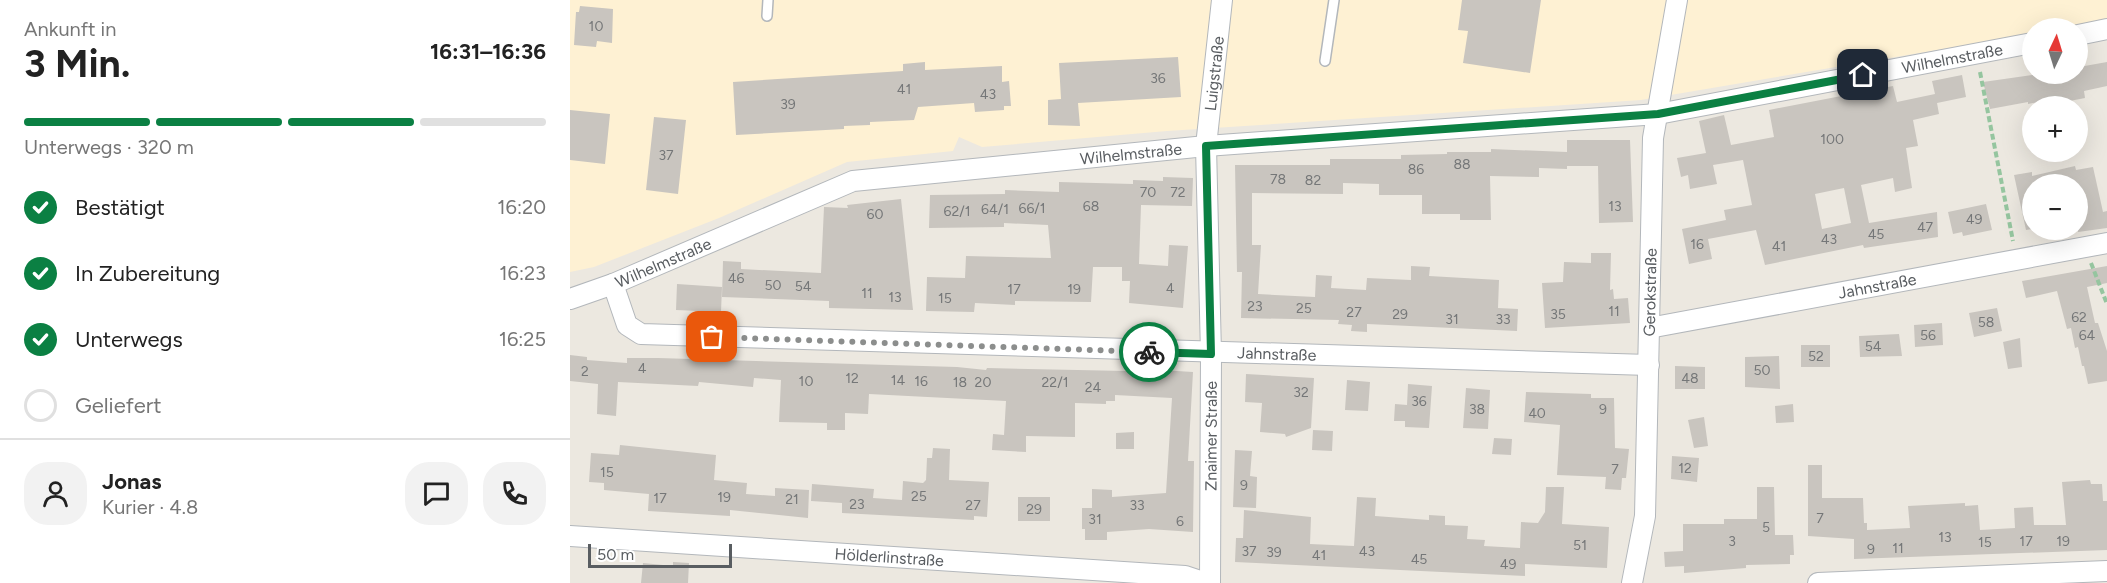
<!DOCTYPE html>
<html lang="de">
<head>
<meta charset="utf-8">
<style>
  body { margin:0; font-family:Figtree,sans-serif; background:#f2f2f2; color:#222; height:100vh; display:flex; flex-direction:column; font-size:22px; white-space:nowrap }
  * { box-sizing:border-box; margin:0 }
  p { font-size:20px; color:#767676 }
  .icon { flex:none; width:33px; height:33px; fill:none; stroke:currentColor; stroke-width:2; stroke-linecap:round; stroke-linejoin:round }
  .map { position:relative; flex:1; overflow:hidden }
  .side { display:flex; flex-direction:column; background:#fff; width:570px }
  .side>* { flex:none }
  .needle { width:39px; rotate:4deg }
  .controls { position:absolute; left:1452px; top:18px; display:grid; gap:12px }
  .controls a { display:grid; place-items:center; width:66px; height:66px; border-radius:50%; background:#fff; box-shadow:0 6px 24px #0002; font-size:30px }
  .scale { position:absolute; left:18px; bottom:15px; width:144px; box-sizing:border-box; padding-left:6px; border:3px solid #595d61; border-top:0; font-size:16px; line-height:21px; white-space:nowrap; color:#595d61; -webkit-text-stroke:4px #fff; paint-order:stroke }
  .pin { position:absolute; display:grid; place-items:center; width:51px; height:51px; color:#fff; margin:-26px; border-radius:12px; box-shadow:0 3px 9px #0006 }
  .courier { position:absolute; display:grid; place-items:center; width:60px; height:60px; margin:-30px; border:4px solid #0b8043; border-radius:50%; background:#fff; color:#222; box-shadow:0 2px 8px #0007 }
  .summary em { font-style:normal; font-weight:700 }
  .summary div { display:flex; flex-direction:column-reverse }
  .summary { display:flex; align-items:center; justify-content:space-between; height:102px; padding:0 24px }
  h1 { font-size:39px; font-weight:700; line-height:45px }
  .bar { display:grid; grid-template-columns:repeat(4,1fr); gap:9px 6px; align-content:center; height:72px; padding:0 24px }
  .bar i { height:8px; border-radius:4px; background:#e0e0e0 }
  .bar .selected { background:#0b8043 }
  .bar p { grid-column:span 4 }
  .line { display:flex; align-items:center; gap:15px; padding:0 24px; border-top:2px solid #e0e0e0 }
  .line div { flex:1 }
  .round { display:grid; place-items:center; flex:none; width:63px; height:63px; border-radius:24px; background:#f2f2f2 }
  ol { padding:0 24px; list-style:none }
  li { display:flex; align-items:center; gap:18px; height:66px }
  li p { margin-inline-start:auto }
  li .icon { padding:6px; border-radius:50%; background:#0b8043; color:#fff; stroke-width:4 }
  li:last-child { color:#767676 }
  li i { width:33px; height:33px; border:3px solid #e0e0e0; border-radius:50% }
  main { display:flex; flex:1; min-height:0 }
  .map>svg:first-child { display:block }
  .commercial { fill:#fef1d3 }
  .building { fill:#c9c5bf; fill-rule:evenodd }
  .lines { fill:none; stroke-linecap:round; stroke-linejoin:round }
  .service-casing { stroke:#b3b7bb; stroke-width:12 }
  .minor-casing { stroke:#b3b7bb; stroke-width:22 }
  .path { stroke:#95c59f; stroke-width:4; stroke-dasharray:6 3; stroke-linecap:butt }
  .service { stroke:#fff; stroke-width:9 }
  .minor { stroke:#fff; stroke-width:20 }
  .done { stroke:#8c8e8d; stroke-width:6; stroke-dasharray:0 10.8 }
  .route { stroke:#0b8043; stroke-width:8 }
  .labels { text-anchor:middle; stroke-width:4.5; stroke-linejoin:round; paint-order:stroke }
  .number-label { font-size:14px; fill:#757778 }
  .street-label { font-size:16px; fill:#595d61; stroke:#fff }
</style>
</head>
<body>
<main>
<section class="side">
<div class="summary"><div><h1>3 Min.</h1><p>Ankunft in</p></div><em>16:31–16:36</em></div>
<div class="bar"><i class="selected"></i><i class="selected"></i><i class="selected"></i><i></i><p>Unterwegs · 320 m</p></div>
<ol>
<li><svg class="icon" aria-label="check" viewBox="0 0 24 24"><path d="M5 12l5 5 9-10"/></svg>Bestätigt<p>16:20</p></li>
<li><svg class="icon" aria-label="check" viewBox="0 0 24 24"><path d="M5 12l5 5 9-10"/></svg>In Zubereitung<p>16:23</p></li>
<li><svg class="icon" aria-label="check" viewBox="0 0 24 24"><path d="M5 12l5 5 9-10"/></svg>Unterwegs<p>16:25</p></li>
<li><i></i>Geliefert</li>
</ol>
<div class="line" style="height:108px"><a class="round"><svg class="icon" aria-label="person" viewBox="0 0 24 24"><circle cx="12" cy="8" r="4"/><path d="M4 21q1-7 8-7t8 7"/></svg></a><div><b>Jonas</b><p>Kurier · 4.8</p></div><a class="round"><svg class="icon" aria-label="chat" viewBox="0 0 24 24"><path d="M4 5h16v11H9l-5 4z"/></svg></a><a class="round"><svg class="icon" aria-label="phone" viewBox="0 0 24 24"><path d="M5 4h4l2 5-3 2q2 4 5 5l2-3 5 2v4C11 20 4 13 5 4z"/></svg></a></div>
</section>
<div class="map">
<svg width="1537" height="583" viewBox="0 0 1537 583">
  <rect width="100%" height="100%" fill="#ece8e0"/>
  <path class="commercial" d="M0 0H1537V21L1492 28H1462V34L1071 100 597 131 412 147 389 137 383 151 277 162 149 218 24 267 0 272Z"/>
  <path class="building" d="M892 0H971L960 73 893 63 898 31 888 30Z
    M10 6 43 9 42 43 27 41 26 47 4 45 6 12H9Z
    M608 57 611 97 508 103 510 126 478 125V100L491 99 489 63Z
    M355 62V70L432 66V82L439 81 441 106H434V110L405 112 404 103 348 107 344 120 300 122V125L274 126V129L166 135 163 82 333 71V64Z
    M1537 62V86L1514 91 1515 98 1479 105 1478 100 1458 104V102L1420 109 1413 82 1470 74H1473L1474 80 1508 74 1510 73 1509 67Z
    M1392 75 1396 97 1367 103 1369 114 1343 120 1348 146 1336 148 1342 188 1325 192 1323 178 1291 185 1299 223 1367 212 1368 237 1294 248 1293 245 1195 265 1186 230 1138 239 1142 259 1119 264 1112 229 1156 220 1154 210 1182 205 1173 160 1143 165 1147 184 1120 189 1118 175 1111 177 1107 158 1136 153 1129 121 1154 115 1161 145 1204 137 1199 110 1323 86 1327 102 1365 94 1362 81ZM1274 188 1281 223 1252 229 1245 194Z
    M0 110 40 114 35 164 0 160Z
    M84 117 116 120 108 194 76 190Z
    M997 140H1060L1063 222 1029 223 1028 166H997Z
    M921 149 997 152V169L969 168V177L920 176 921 220H890V214H852V195H809V184L773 183V194L682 193V245H691L688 294 745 297 746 275 762 276 761 288 796 290 797 278 841 280V266L860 267 859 276 929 280 928 308 948 309 947 331 797 324V332L781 331 782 325 768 324 769 320 671 318 672 272H667L665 165H760V159H831V155L877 154V152H921Z
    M1505 166 1506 170 1523 167 1533 212 1537 211V228L1508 232V184H1462V229L1456 230 1444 175 1462 172V176Z
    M593 177 623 178 622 206 571 205 569 264 598 266 599 245 618 246 613 308 559 303 560 281H552V267H523L521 302 445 301V305L405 303 404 312 356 311 357 277 395 278 396 256 481 258 478 225 434 223V227L359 228 360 195 435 194V190L489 192V182L563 184V180L593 181Z
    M331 199 343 310 259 308V301L152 297 153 261 171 262V269L251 273 254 207 278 208 277 205Z
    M1416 204 1422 230 1393 236 1392 232 1383 234 1378 212Z
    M1021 253H1041L1040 290 1043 289 1044 299 1058 298 1060 323 975 328 972 283 993 282 994 262 1021 263Z
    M1537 266V283L1517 287 1525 323H1528L1537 351V381L1518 384 1514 366H1512L1508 347 1505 348 1501 328 1497 329 1487 291 1456 298 1452 281Z
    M107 284 152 287 151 312 106 310Z
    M1427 308 1432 331 1404 337 1399 313Z
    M1372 323 1373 345 1345 347 1344 325Z
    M1329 334 1332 356 1290 357 1289 336Z
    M1450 338 1452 367 1438 369 1433 342Z
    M1231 345H1260V367H1231Z
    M0 355 17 357V360L57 363V358H88L387 367 416 370 417 368 556 371 557 368 623 372 618 461H624L623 532 579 529 537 532V540H515V529H512V508H522V489L542 490V497L596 493 602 398 545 395V401H536V404L505 403V437L456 436V452L422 450 423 434 434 435 436 401 299 394 298 414 275 413V430H257V423L209 422 211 380 184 378 183 387 129 382 128 386 48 382 46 416 27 414 28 384 0 381Z
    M1209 356 1210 389 1175 387V357Z
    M1105 366 1135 367V389H1105Z
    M676 374 744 378 741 428 716 437 715 434 690 432 692 403 675 402Z
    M777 380 800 382 798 411 775 410Z
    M838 384 862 386 859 428 835 427V421H824L825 404 837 405Z
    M896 388 920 390 918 429 893 428Z
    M956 392 1021 394V398H1044L1045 448 1059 449 1056 478H1052L1051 490 1035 489 1036 477 987 475 990 425 954 422Z
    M1223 404 1224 422 1206 423 1205 406Z
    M1134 417 1138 446 1124 448 1118 420Z
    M743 430 763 431 762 451 742 450Z
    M564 432V449H546V433Z
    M924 438 942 439 941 455 922 454Z
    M50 445 146 455 144 480 177 483 176 494 205 496V488L239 490 238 518 160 510V516L78 511 79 494 34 490V483L19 482 21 453 49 455Z
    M363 448 380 449 379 480 419 482 417 517 404 516V520L272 513V503L241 501 242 484 304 489 303 498 332 500 333 481 353 483 356 480 357 458H362Z
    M665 450 682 451 680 476 687 477 686 508 663 507Z
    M1102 456 1129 458 1127 482 1101 479Z
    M1238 465H1252V498H1293L1294 523H1297V530L1340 528 1338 506 1395 503V506L1408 505 1410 530 1445 528 1444 508 1463 507 1464 525H1496L1492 482 1520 480 1521 484H1532L1533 501H1537V550L1284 559V539L1238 536Z
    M976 487H994L992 524 1039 527 1037 568 955 564V576L665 562 666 538H673L674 510 741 517 740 544 784 546 787 497 806 498 805 516 859 520V515L875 516V525L898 526 897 539 915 540 914 546 950 548 951 522 968 523 975 512Z
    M1187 487H1204L1205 535H1223L1224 555H1220V564L1176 565V568L1114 573V566L1095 567 1094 552 1113 551V524H1154V519H1187Z
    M448 497H480V521H448Z
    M103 562 119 563 118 583H71L73 563 103 566Z"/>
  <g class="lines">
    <defs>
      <path id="service" d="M197 16 198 0
        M755 61 764 0"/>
      <g id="minor">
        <path d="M1508 35 1537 29"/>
        <path id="s1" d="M43 284 57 325 71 334 1079 365"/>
        <path id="s2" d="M0 299 43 284 283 181 636 146 1088 114 1462 43"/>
        <path id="s3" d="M1079 328 1537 243"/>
        <path id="s4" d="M0 536 615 576 636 583"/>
        <path id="s5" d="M640 583 641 354 636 146 652 0"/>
        <path id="s6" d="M1062 583 1075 516 1083 138 1107 0"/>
        <path d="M1248 583 1537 571"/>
      </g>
    </defs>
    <use href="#service" class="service-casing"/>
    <use href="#minor" class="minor-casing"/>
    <path class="path" d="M1410 72 1443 241
      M1521 263 1537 304"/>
    <use href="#service" class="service"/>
    <use href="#minor" class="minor"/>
  </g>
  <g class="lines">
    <path class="done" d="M142 337 579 352"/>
    <path class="route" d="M579 352 641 354 636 146 1088 114 1293 75"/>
  </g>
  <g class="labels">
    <g class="number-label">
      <text x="26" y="31">10</text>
      <text x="588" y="83">36</text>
      <text x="334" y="94">41</text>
      <text x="418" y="99">43</text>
      <text x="218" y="109">39</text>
      <text x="1262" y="144">100</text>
      <text x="96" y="160">37</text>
      <text x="892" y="169">88</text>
      <text x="846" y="174">86</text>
      <text x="708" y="184">78</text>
      <text x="743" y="185">82</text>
      <text x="578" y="197">70</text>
      <text x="608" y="197">72</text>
      <text x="521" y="211">68</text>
      <text x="1045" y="211">13</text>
      <text x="462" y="213">66/1</text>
      <text x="425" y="214">64/1</text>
      <text x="387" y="216">62/1</text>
      <text x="305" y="219">60</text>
      <text x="1404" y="224">49</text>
      <text x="1355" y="232">47</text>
      <text x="1306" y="239">45</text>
      <text x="1259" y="244">43</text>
      <text x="1127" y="249">16</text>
      <text x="1209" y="251">41</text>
      <text x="166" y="283">46</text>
      <text x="203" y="290">50</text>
      <text x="233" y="291">54</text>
      <text x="600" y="293">4</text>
      <text x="444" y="294">17</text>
      <text x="504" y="294">19</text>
      <text x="297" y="298">11</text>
      <text x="325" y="302">13</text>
      <text x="375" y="303">15</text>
      <text x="685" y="311">23</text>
      <text x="734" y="313">25</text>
      <text x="1044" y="316">11</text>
      <text x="784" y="317">27</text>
      <text x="830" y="319">29</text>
      <text x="988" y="319">35</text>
      <text x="1509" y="322">62</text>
      <text x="882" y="324">31</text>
      <text x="933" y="324">33</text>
      <text x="1416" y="327">58</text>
      <text x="1358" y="340">56</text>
      <text x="1517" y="340">64</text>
      <text x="1303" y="351">54</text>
      <text x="1246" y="361">52</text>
      <text x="72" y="373">4</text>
      <text x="1192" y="375">50</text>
      <text x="15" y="376">2</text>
      <text x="282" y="383">12</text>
      <text x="1120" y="383">48</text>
      <text x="328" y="385">14</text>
      <text x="236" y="386">10</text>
      <text x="351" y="386">16</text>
      <text x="390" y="387">18</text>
      <text x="413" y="387">20</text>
      <text x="485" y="387">22/1</text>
      <text x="523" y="392">24</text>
      <text x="731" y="397">32</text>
      <text x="849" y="406">36</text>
      <text x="907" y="414">38</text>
      <text x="1033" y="414">9</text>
      <text x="967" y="418">40</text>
      <text x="1115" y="473">12</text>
      <text x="1045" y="474">7</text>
      <text x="37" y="477">15</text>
      <text x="674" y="490">9</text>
      <text x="349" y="501">25</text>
      <text x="154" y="502">19</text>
      <text x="90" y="503">17</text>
      <text x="222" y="504">21</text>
      <text x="287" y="509">23</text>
      <text x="403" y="510">27</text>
      <text x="567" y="510">33</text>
      <text x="464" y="514">29</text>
      <text x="1250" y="523">7</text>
      <text x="525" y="524">31</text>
      <text x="610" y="526">6</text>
      <text x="1196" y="532">5</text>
      <text x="1375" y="542">13</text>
      <text x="1162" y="546">3</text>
      <text x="1456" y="546">17</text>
      <text x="1493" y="546">19</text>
      <text x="1415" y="547">15</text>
      <text x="1010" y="550">51</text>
      <text x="1328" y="553">11</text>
      <text x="1301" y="554">9</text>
      <text x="679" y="556">37</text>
      <text x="797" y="556">43</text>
      <text x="704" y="557">39</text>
      <text x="749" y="560">41</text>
      <text x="849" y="564">45</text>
      <text x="938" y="569">49</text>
    </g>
    <g class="street-label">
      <text dy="6" stroke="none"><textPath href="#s2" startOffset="1414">Wilhelmstraße</textPath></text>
      <text dy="6" stroke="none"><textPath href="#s5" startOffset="510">Luigstraße</textPath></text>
      <text dy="6" stroke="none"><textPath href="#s2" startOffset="586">Wilhelmstraße</textPath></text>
      <text dy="6" stroke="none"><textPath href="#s2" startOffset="100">Wilhelmstraße</textPath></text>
      <text dy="6" stroke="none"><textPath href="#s3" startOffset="232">Jahnstraße</textPath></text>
      <text dy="6" stroke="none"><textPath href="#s6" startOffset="292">Gerokstraße</textPath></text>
      <text dy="6" stroke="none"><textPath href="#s1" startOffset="696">Jahnstraße</textPath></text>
      <text dy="6" stroke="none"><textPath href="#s5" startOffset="147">Znaimer Straße</textPath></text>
      <text dy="6" stroke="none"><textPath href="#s4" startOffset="320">Hölderlinstraße</textPath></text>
    </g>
  </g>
</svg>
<div class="controls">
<a><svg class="needle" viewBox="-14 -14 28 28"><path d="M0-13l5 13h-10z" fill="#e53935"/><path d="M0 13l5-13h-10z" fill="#767676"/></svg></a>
<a>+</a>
<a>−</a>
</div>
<div class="scale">50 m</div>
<div class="pin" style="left:142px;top:337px;background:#ea580c"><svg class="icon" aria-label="bag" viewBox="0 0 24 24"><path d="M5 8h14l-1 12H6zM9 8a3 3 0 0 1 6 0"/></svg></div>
<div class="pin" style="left:1293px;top:75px;background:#1f2937"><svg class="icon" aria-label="home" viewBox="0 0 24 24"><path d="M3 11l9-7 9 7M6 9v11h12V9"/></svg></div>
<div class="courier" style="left:579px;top:352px"><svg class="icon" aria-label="bike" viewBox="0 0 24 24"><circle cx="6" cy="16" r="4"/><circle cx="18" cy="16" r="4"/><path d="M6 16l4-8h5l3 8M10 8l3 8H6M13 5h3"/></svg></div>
</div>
</main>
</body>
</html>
